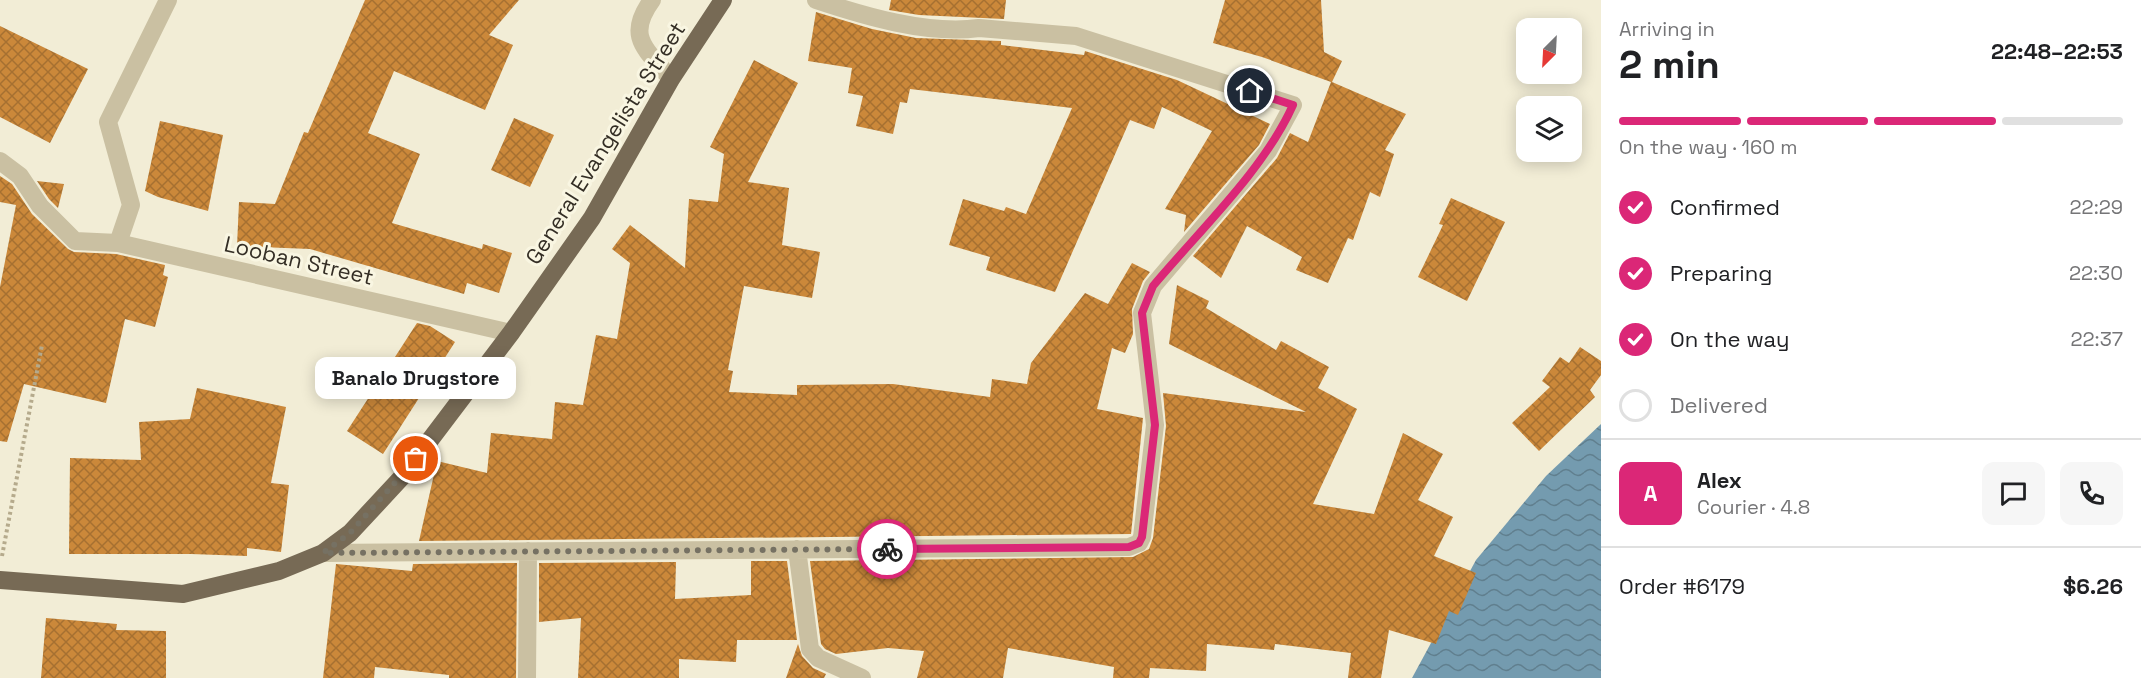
<!DOCTYPE html>
<html lang="en">
<head>
<meta charset="utf-8">
<style>
  body { margin:0; font-family:"Space Grotesk",sans-serif; background:#f6f6f6; color:#202124; height:100vh; display:flex; flex-direction:column; font-size:22px; white-space:nowrap }
  * { box-sizing:border-box; margin:0 }
  p { font-size:20px; color:#757577 }
  .icon { flex:none; width:33px; height:33px; fill:none; stroke:currentColor; stroke-width:2; stroke-linecap:round; stroke-linejoin:round }
  .map { position:relative; flex:1; overflow:hidden }
  .drawer { display:flex; flex-direction:column; background:#fff; width:540px }
  .drawer>* { flex:none }
  .needle { width:39px; rotate:204deg }
  .fabs { position:absolute; left:1516px; top:18px; display:grid; gap:12px }
  .fabs a { display:grid; place-items:center; width:66px; height:66px; border-radius:12px; background:#fff; box-shadow:0 3px 15px #0003; font-size:30px }
  .pin { position:absolute; display:grid; place-items:center; width:51px; height:51px; color:#fff; margin:-26px; border:3px solid #fff; border-radius:50%; box-shadow:0 2px 6px #0007 }
  .courier { position:absolute; display:grid; place-items:center; width:60px; height:60px; margin:-30px; border:4px solid #db2777; border-radius:50%; background:#fff; color:#222; box-shadow:0 2px 8px #0007 }
  .bubble { position:absolute; height:42px; border-radius:12px; background:#fff; box-shadow:0 3px 15px #0003; font-size:20px; font-weight:800; line-height:42px; text-align:center }
  .overview em { font-style:normal; font-weight:800 }
  .overview div { display:flex; flex-direction:column-reverse }
  .overview { display:flex; align-items:center; justify-content:space-between; height:102px; padding:0 18px }
  h1 { font-size:39px; font-weight:800; line-height:45px }
  .bar { display:grid; grid-template-columns:repeat(4,1fr); gap:9px 6px; align-content:center; height:72px; padding:0 18px }
  .bar i { height:8px; border-radius:4px; background:#e0e0e0 }
  .bar .selected { background:#db2777 }
  .bar p { grid-column:span 4 }
  .line { display:flex; align-items:center; gap:15px; padding:0 18px; border-top:2px solid #e0e0e0 }
  .line div { flex:1 }
  .round { display:grid; place-items:center; flex:none; width:63px; height:63px; border-radius:12px; background:#f6f6f6 }
  ol { padding:0 18px; list-style:none }
  li { display:flex; align-items:center; gap:18px; height:66px }
  li p { margin-inline-start:auto }
  li .icon { padding:6px; border-radius:50%; background:#db2777; color:#fff; stroke-width:4 }
  li:last-child { color:#757577 }
  li i { width:33px; height:33px; border:3px solid #e0e0e0; border-radius:50% }
  main { display:flex; flex:1; min-height:0 }
  .map>svg:first-child { display:block }
  .water { fill:url(#water-waves) }
  .building { fill:url(#building-cross-hatch) }
  .lines { fill:none; stroke-linecap:round; stroke-linejoin:round }
  .path { stroke:#b5aa8c; stroke-width:4; stroke-dasharray:3 3; stroke-linecap:butt }
  .minor { stroke:#cac0a2; stroke-width:18 }
  .major { stroke:#776a55; stroke-width:18 }
  .done { stroke:#767163; stroke-width:6; stroke-dasharray:0 10.8 }
  .route { stroke:#db2777; stroke-width:8 }
  .labels { text-anchor:middle; stroke-width:6; stroke-linejoin:round; paint-order:stroke }
  .street-label { font-size:22px; fill:#342e25; stroke:#f9f6e2 }
</style>
</head>
<body>
<main>
<div class="map">
<svg width="1601" height="678" viewBox="0 0 1601 678">
  <defs>
    <pattern id="water-waves" width="16" height="10" patternUnits="userSpaceOnUse" patternTransform="scale(1.5)"><rect width="16" height="10" fill="#749baf"/><path d="M0 5q4-4 8 0t8 0" fill="none" stroke="#607f8e"/></pattern>
    <pattern id="building-cross-hatch" width="8" height="8" patternUnits="userSpaceOnUse" patternTransform="scale(1.5)"><rect width="8" height="8" fill="#cb883a"/><path d="M0 0l8 8M0 8l8-8" fill="none" stroke="#a67031"/></pattern>
  </defs>
  <rect width="100%" height="100%" fill="#f2edd6"/>
  <path class="water" d="M1601 424V678H1412L1476 560 1546 476Z"/>
  <path class="building" d="M365 0H519L489 35 513 45 485 110 394 71 368 133 420 154 392 223 482 249 483 244 512 253 499 293 467 283 464 294 310 249 237 246 239 202 275 204 304 132 308 133Z
    M891 0H1006L1004 19 919 15 889 10Z
    M1225 0H1321L1324 52 1342 61 1332 82 1406 114 1385 150 1394 154 1380 197 1370 192 1353 240 1348 238 1328 283 1296 270 1302 257 1247 226 1221 278 1193 256 1277 158 1290 133 1308 142 1331 82 1262 57 1213 43Z
    M816 12 872 29 916 38 1001 41V45L1084 55 1085 51 1177 80 1270 124 1259 145 1184 232 1186 215 1165 209 1212 131 1162 107 1154 129 1130 120 1055 292 986 270 990 257 949 245 963 199 1004 211 1006 207 1026 214 1072 108 910 89 907 103 900 102 893 134 856 126 863 96 848 93 852 68 808 61Z
    M0 26 88 69 50 143 0 117Z
    M754 60 798 83 748 182 789 188 782 245 820 252 812 298 744 286 728 370 733 371 729 392 797 395V385L893 384 990 397 992 379 1027 384 1031 363 1085 293 1108 304 1132 263 1150 272 1143 281 1132 309 1133 334 1125 353 1112 348 1097 409 1143 418 1131 534 419 541 437 461 487 473 491 433 552 439 555 402 583 405 596 335 617 339 630 263 612 249 630 225 685 268 689 199 718 202 724 154 710 147Z
    M514 118 554 135 530 187 491 170Z
    M160 121 223 135 208 211 158 197 145 191Z
    M0 176 12 184 32 214 68 249 74 252 116 254 165 265 163 275 168 277 155 327 125 319 106 403 24 384 7 442 0 441V287L16 205 0 202Z
    M37 181 64 184 58 208 49 199Z
    M1451 198 1505 222 1467 301 1418 277 1443 225 1439 224Z
    M1177 285 1209 301 1206 308 1276 350 1281 341 1329 367 1318 388 1357 409 1313 504 1374 514 1403 433 1443 454 1418 500 1453 517 1434 556 1476 573 1458 615 1449 611 1436 644 1389 630 1381 678H1348L1351 653 1275 644 1274 650 1207 644 1206 671 1150 668 1149 678H1113L1114 667 1008 648 1003 678H917L924 651 888 648 836 654 825 649 821 644 810 561 1133 557 1149 549 1153 538 1166 426 1163 393 1306 412 1169 344Z
    M417 323 430 326 455 342 383 454 347 431Z
    M1580 347 1601 361V375L1590 390 1595 397 1539 451 1512 423 1550 387 1542 381 1560 357 1569 363Z
    M197 388 286 407 271 483 289 485 281 552 247 548V556L191 554H69L70 458 141 460 139 422 190 419Z
    M751 561H787L797 640H737L736 662 679 659V678H578L581 618 539 622V563L676 562 675 599 751 595Z
    M517 563 516 678H449V675L375 667 374 678H323L336 564 412 571 413 564Z
    M46 618 117 624 116 630 166 631V678H41Z
    M798 644 802 656 813 668 826 674 824 678H786Z"/>
  <g class="lines">
    <path class="path" d="M2 556 42 345"/>
    <path class="minor" d="M652 0C625 37 646 49 671 79
      M0 161 20 176 40 206 75 241 118 243 511 333
      M118 243 131 205 108 122 168 0
      M797 549 810 649 818 658 862 678
      M323 553 1129 547 1139 543 1142 537 1155 425 1142 313 1153 286 1268 151 1293 105 1076 36 979 28C927 35 864 16 816 0
      M527 678 528 551"/>
    <path class="major" d="M0 580 183 594 279 571 323 553 350 533 402 477 511 333 592 218 671 79 723 0"/>
  </g>
  <g class="lines">
    <path class="done" d="M416 459 350 533 323 553 887 549"/>
    <path class="route" d="M887 549 1129 547 1139 543 1142 537 1155 425 1142 313 1153 286C1199 231 1264 170 1293 105L1250 91"/>
  </g>
  <g class="labels">
    <g class="street-label">
      <text transform="translate(605 143) rotate(-58)" y="8">General Evangelista Street</text>
      <text transform="translate(299 260) rotate(13)" y="8">Looban Street</text>
    </g>
  </g>
</svg>
<div class="fabs">
<a><svg class="needle" viewBox="-14 -14 28 28"><path d="M0-13l5 13h-10z" fill="#e53935"/><path d="M0 13l5-13h-10z" fill="#757577"/></svg></a>
<a><svg class="icon" aria-label="layers" viewBox="0 0 24 24"><path d="M12 4l9 5-9 5-9-5zM3 14l9 5 9-5"/></svg></a>
</div>
<div class="pin" style="left:416px;top:459px;background:#ea580c"><svg class="icon" aria-label="bag" viewBox="0 0 24 24"><path d="M5 8h14l-1 12H6zM9 8a3 3 0 0 1 6 0"/></svg></div>
<div class="pin" style="left:1250px;top:91px;background:#1f2937"><svg class="icon" aria-label="home" viewBox="0 0 24 24"><path d="M3 11l9-7 9 7M6 9v11h12V9"/></svg></div>
<div class="courier" style="left:887px;top:549px"><svg class="icon" aria-label="bike" viewBox="0 0 24 24"><circle cx="6" cy="16" r="4"/><circle cx="18" cy="16" r="4"/><path d="M6 16l4-8h5l3 8M10 8l3 8H6M13 5h3"/></svg></div>
<div class="bubble" style="left:315px;top:357px;width:201px">Banalo Drugstore</div>
</div>
<section class="drawer">
<div class="overview"><div><h1>2 min</h1><p>Arriving in</p></div><em>22:48–22:53</em></div>
<div class="bar"><i class="selected"></i><i class="selected"></i><i class="selected"></i><i></i><p>On the way · 160 m</p></div>
<ol>
<li><svg class="icon" aria-label="check" viewBox="0 0 24 24"><path d="M5 12l5 5 9-10"/></svg>Confirmed<p>22:29</p></li>
<li><svg class="icon" aria-label="check" viewBox="0 0 24 24"><path d="M5 12l5 5 9-10"/></svg>Preparing<p>22:30</p></li>
<li><svg class="icon" aria-label="check" viewBox="0 0 24 24"><path d="M5 12l5 5 9-10"/></svg>On the way<p>22:37</p></li>
<li><i></i>Delivered</li>
</ol>
<div class="line" style="height:108px"><b class="round" style="background:#db2777;color:#fff">A</b><div><b>Alex</b><p>Courier · 4.8</p></div><a class="round"><svg class="icon" aria-label="chat" viewBox="0 0 24 24"><path d="M4 5h16v11H9l-5 4z"/></svg></a><a class="round"><svg class="icon" aria-label="phone" viewBox="0 0 24 24"><path d="M5 4h4l2 5-3 2q2 4 5 5l2-3 5 2v4C11 20 4 13 5 4z"/></svg></a></div>
<div class="line" style="height:78px"><div>Order #6179</div><b>$6.26</b></div>
</section>
</main>
</body>
</html>
